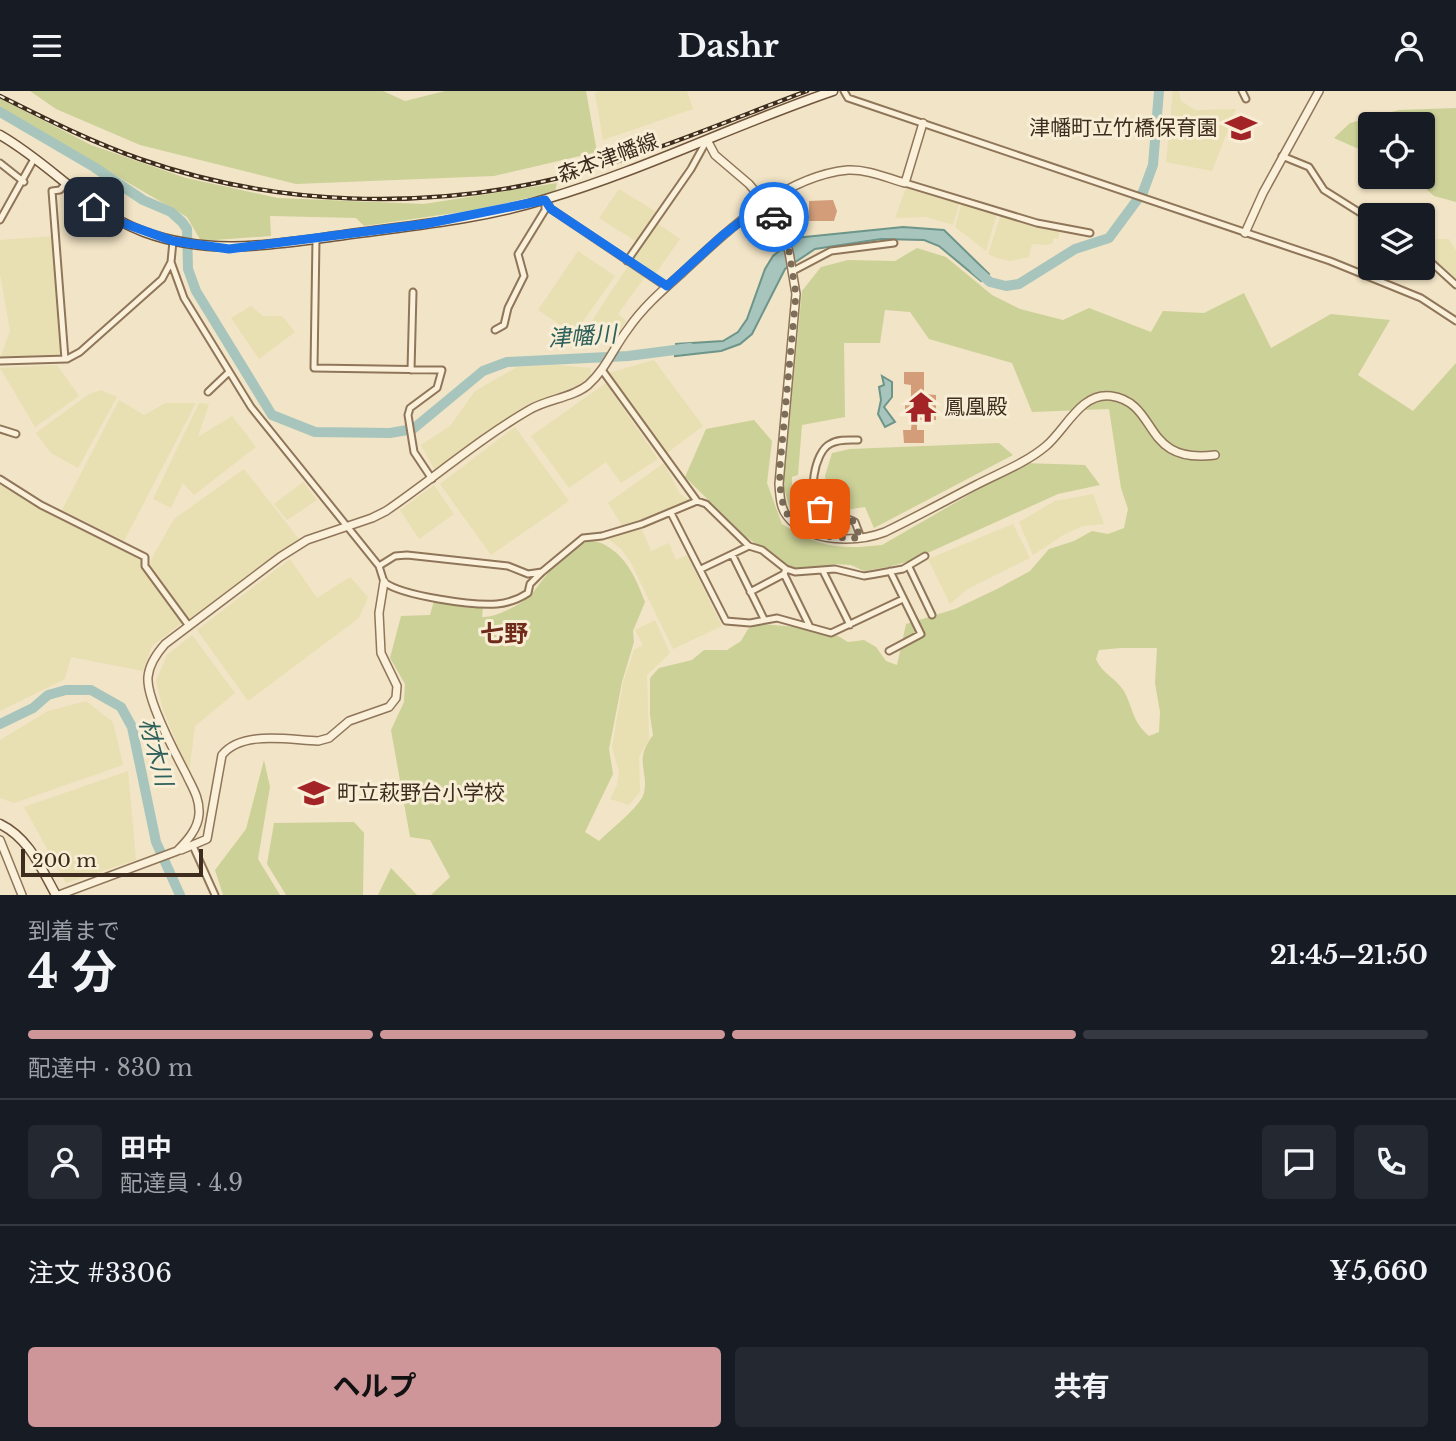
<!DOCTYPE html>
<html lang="ja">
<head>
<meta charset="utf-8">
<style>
  body { margin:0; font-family:"Libre Baskerville","Noto Sans JP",serif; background:#242831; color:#f1f3f6; height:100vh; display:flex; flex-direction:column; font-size:26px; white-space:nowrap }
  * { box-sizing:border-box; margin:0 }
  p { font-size:23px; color:#9ea1a6 }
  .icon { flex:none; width:38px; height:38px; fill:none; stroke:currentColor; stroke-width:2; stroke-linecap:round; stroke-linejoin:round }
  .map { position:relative; height:804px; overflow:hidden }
  .sheet { display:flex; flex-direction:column; background:#171b24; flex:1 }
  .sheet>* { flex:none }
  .tools { position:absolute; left:1358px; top:21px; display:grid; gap:14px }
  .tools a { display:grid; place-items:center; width:77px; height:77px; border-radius:7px; background:#171b24; box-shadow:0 2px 5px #0004; font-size:35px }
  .scale { position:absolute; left:21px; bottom:18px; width:182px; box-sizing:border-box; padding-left:7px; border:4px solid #3e2d1e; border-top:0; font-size:19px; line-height:24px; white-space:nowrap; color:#3e2d1e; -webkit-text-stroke:5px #f8eed6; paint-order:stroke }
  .pin { position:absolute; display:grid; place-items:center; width:60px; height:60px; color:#fff; margin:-30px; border-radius:14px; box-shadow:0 4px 10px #0006 }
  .courier { position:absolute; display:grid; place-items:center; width:70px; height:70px; margin:-35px; border:5px solid #1a73e8; border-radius:50%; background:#fff; color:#222; box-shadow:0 2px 9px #0007 }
  .overview em { font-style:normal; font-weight:700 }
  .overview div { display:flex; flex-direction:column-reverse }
  .overview { display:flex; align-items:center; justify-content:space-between; height:119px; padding:0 28px }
  h1 { font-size:46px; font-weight:700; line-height:52px }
  .bar { display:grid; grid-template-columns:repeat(4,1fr); gap:10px 7px; align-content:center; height:84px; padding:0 28px }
  .bar i { height:9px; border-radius:5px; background:#363941 }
  .bar .selected { background:#ce9699 }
  .bar p { grid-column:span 4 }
  .line { display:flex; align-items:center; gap:18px; padding:0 28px; border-top:2px solid #363941 }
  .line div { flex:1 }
  .round { display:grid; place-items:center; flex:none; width:74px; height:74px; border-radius:7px; background:#242831 }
  .action { display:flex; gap:14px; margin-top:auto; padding:14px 28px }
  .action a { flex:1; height:80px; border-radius:7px; background:#ce9699; color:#111; font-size:28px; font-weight:700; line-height:80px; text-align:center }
  .action a+a { background:#242831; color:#f1f3f6 }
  header { display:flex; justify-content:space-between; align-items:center; height:91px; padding:0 28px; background:#171b24; font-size:32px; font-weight:700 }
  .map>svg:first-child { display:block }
  .farmland { fill:#e8dfb2 }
  .green { fill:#ccd198; fill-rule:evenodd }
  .water { fill:#a7c5bc; stroke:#6d958a; stroke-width:2 }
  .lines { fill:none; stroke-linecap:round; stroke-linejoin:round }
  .river { stroke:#a7c5bc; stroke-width:10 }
  .building { fill:#d39d79 }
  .minor-casing { stroke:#8f7559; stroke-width:9 }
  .tertiary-casing { stroke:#8f7559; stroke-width:10 }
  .secondary-casing { stroke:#71563d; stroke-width:11 }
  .minor { stroke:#fbf1da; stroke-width:5 }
  .tertiary { stroke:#fbf1da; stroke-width:7 }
  .secondary { stroke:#fbf1da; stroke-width:8 }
  .rail-casing { stroke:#3e2d1e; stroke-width:4.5 }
  .rail { stroke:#f8eed6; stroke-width:2; stroke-dasharray:5; stroke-linecap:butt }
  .done { stroke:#7d6d59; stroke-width:7; stroke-dasharray:0 12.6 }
  .route { stroke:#1a73e8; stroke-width:9 }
  .labels { text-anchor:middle; stroke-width:6; stroke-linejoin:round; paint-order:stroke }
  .poi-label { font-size:21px; fill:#3e2d1e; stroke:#f8eed6; text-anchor:start }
  .street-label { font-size:21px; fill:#3e2d1e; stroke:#f8eed6 }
  .water-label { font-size:23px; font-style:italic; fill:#2d5f5b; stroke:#f8eed6 }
  .quarter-label { font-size:24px; font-weight:bold; fill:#6f2b1a; stroke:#f8eed6 }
</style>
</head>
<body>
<header><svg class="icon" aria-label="menu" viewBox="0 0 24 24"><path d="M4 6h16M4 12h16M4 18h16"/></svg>Dashr<svg class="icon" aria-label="person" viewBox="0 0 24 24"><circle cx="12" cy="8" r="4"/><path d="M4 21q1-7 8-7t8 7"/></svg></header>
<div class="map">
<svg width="1456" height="804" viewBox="0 0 1456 804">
  <rect width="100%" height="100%" fill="#f2e4c6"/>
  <path class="farmland" d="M599 0H687L693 18 603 49 595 2Z
    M1173 0H1179L1181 10 1195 19 1236 18 1212 80 1166 71Z
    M907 94 960 110 953 134 926 126 895 127Z
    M619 98 658 122 637 151 599 127Z
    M962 111 997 122 986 160 955 136Z
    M1001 123 1060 139 1058 148 1053 147V152L1047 154 1032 153 1029 166 1010 170 997 167 988 163Z
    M657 132 680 148 654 185 631 168Z
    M53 145 61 263 0 267 10 240 0 183V149Z
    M1425 148H1449L1456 160V191L1423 162Z
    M578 160 615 185 574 243 538 219Z
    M628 175 645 186 618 223 626 230 617 244 580 248Z
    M251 215 263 225H282L295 241 259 268 231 227Z
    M654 269 703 335 667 362 609 282Z
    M57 274 79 305 35 336 0 277Z
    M555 274 591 277V284L582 292 529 314 435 379 421 354 450 335 475 300 517 276Z
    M606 292 658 368 621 392 606 371 569 397 531 345Z
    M101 299 117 306 78 377 51 362 36 342 89 303Z
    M119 309 144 324 166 312H196L124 450 62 419Z
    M199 312 209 313 198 346 232 325 256 356 194 404 183 392 171 417 153 408Z
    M515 336 569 410 491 464 440 393Z
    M664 372 680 403 690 410 623 436 608 412Z
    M244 378 299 448 190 529 149 476 153 465 174 428Z
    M303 391 317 409 287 429 274 413Z
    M0 394 143 470V479L182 532 152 555 143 580 71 566 65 588 0 620Z
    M434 394 454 423 419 448 400 419Z
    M1093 403 1104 433 1083 435 1065 443 1033 464 1019 431 1055 410Z
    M1013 433 1030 467 966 499 950 513 928 468Z
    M641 436 651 460 669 452 676 469 687 464 722 535 673 558 630 470 620 457 608 448Z
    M290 468 317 507 350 486 368 506 359 527 248 610 197 539Z
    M655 529 670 562 647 584 649 648 639 666 640 701 629 714 610 708 617 694 619 681 612 656 623 592 634 559 643 554 635 539Z
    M192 544 235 602 195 635 189 682 163 619 156 590 167 564Z
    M86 610 113 631 123 674 14 712 0 707V649L48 620Z
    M128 680 136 769 66 792 24 716Z"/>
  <path class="green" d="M30 0H383L405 10 445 0H586L597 61 494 85 296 93 140 54 56 18Z
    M0 7 91 54 186 87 278 107 424 113 557 92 555 101 475 119 364 135 356 127 270 125 271 145 201 150 187 126 0 17Z
    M1456 17V111L1434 105 1413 86H1423V33H1370V63L1334 47 1350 32 1399 19Z
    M917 157 946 166 992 204 1020 218 1063 229 1089 217 1151 241 1163 220 1204 222 1244 202 1271 257 1331 223 1390 229 1358 284 1413 320 1456 272V804H431L450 786 430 749 410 746 391 639 404 611 405 593 390 567 401 525 430 524 434 510 483 516 482 526C495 527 522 513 531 504 548 484 575 437 605 454 628 467 636 488 645 511L633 540 634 551 622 591 609 658 613 683 585 741 599 750C609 740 641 715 644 702 649 678 633 671 653 644L650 624V587L659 577 692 569 704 559H727L741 550 748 538 761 533 797 536 838 545 848 551 864 549 876 556 886 570 897 574 906 533 955 518 997 498 1030 480 1049 458 1074 450 1092 440 1108 443 1124 437 1128 418 1121 397 1109 318 1032 321 1012 272 929 248 910 221 885 219 880 252H844L845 326 802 334 798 384 792 386C792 404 793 417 808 429H800L791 421 783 394 802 200 821 176 848 169 895 170ZM1121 557H1157L1155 592 1160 621 1159 641 1149 645C1132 630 1134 620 1125 602 1118 588 1102 583 1096 568L1099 559Z
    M754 329 772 350 767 392 782 433C820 456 837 459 882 454L1024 372 1085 374 1100 394 1058 403 910 470 888 476 864 480 851 474 835 473 822 477H791L745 445 685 386 706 338Z
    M999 352 1013 364 874 437 865 416 845 419 830 412 825 385 832 362 850 358Z
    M264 669 270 696 258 768 280 804H223L215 779 246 738Z
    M354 731 364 742 363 804H286L267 773 274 732Z
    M391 777 417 804H378Z"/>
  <path class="water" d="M903 136 944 139 989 183 981 190 939 155 924 149 881 148 815 158 785 178 752 243 740 253 721 260 675 265 676 253 723 250 738 241 747 228 765 178 773 165 795 147Z
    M882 285 892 291V306L884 316 895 331 885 336 878 323 881 309 879 296 884 294Z"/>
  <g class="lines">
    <path class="river" d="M0 21 94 76 143 109 171 121 182 131 187 138 188 178 196 200 272 324 315 341 390 342 413 338 483 280 507 271 628 265 690 257
      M975 178 990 191 1006 195 1019 193 1075 158 1109 147 1143 101 1153 74 1159 0
      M0 633 33 617 48 604 66 599H91L121 616 132 636 156 751 180 804"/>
  </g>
  <path class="building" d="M833 109 837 120 834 130H809V110Z
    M904 281H924V303L936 304V329H917V339H924V352H904L903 339H911L912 328H909V322H905V310H910L911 304V294L904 293Z"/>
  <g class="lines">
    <defs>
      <path id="minor" d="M844 0 848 7 1330 170 1421 207 1456 230
        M1242 0 1246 8
        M1282 65 1309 76 1324 99 1370 128
        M0 72 24 91
        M905 92 1037 132 1090 142
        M545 109 551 118 667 196
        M0 129 34 68
        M316 148 314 277 442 279 437 297 410 317 408 324 414 361 432 388
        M1423 164 1456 194
        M627 170 691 78 707 49
        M171 171 184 207 251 316 379 475 384 491C402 505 474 515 497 513 507 512 519 508 528 502L530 493 542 481
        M793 180 831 160 894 152
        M495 239 504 234 508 217 524 185 518 163 545 119V109
        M65 268 52 100 60 99 65 93
        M0 270 67 268 80 261 162 188 171 171 173 150
        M411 279 413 201
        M208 301 229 281
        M0 338 16 343
        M858 349C849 349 838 348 830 353 814 361 807 406 820 418 833 431 842 423 855 431L861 447
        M0 388 41 414 145 466V475L189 535
        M697 410 706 413 749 455 762 459 786 478 795 481 835 478 864 485 876 483 903 478 925 465
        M671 422 726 530 750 532 777 527 831 542 903 508
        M732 463 764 528
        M379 475 395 465 407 464 508 475 528 483 542 481 583 447 602 445 642 433 697 410 602 279
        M909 476 932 524
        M701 478 749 455
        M786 478 784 483 809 534
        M823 480 850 534
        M750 501 784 483
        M889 560 921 543 890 480
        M193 755 215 804"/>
      <path id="tertiary" d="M707 49 715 64 749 93 765 112 782 140 789 161 796 203 779 393C780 404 780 417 787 425 808 452 856 452 885 441 916 426 945 410 976 394 999 382 1026 372 1046 355 1066 338 1081 301 1111 305 1160 312 1141 374 1215 364
        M1245 142 1263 102 1319 0
        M0 749 22 804
        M181 759 207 748 222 664C242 639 289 649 318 650L329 647 349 630 389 616 396 607 397 595 381 562 379 522 384 491
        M59 804 177 760C187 750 198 738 199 723 200 707 192 696 186 683 175 662 146 608 148 586 149 574 157 562 165 553L280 466 307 449 372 427 386 420C434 387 479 348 529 319 547 308 572 307 588 294 606 278 614 256 628 238 643 216 664 198 683 181 728 139 784 85 848 79 867 78 887 87 905 92L923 32"/>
      <path id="secondary" d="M0 44C51 73 88 120 144 141 209 165 271 154 337 145 406 135 479 129 546 108 644 79 736 33 833 0
        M0 733C29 747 41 777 56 804"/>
    </defs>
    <use href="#minor" class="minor-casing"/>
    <use href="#tertiary" class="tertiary-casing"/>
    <use href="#secondary" class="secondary-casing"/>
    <use href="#minor" class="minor"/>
    <use href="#tertiary" class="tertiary"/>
    <use href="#secondary" class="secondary"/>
    <defs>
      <path id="rail" d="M0 5C46 28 91 51 140 68 274 115 424 120 563 86 646 65 727 30 807 0"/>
    </defs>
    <use href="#rail" class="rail-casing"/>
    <use href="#rail" class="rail"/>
  </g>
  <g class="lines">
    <path class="done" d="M774 126 789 160 796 203 780 375C777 439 803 447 861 447L852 428H833L820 418"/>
    <path class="route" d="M94 116 120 131 173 150 229 158 425 133 545 109 551 118 667 195 723 144 765 112 774 126"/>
  </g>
  <defs>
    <symbol id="school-bare" viewBox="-9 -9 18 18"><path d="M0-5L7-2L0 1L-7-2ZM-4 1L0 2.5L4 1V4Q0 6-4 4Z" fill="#a32427" stroke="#f8eed6" stroke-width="2.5" paint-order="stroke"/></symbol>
    <symbol id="temple-bare" viewBox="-9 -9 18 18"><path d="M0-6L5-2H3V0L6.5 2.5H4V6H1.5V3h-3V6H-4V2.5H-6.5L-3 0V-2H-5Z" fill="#a32427" stroke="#f8eed6" stroke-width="2.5" paint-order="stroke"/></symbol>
  </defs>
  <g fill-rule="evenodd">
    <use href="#school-bare" x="1219" y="15" width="44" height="44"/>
    <use href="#temple-bare" x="899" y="294" width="44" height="44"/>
    <use href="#school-bare" x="292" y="680" width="44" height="44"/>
  </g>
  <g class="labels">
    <g class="poi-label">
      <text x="1218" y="44" text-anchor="end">津幡町立竹橋保育園</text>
      <text x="944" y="323">鳳凰殿</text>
      <text x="337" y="709">町立萩野台小学校</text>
    </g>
    <g class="street-label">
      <text transform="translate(608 67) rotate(-20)" y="7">森本津幡線</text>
    </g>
    <g class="water-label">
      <text transform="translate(582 245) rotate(-4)" y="8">津幡川</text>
      <text transform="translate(156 661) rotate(75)" y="8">材木川</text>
    </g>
    <g class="quarter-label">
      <text x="504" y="551">七野</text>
    </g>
  </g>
</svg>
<div class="tools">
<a><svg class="icon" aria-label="locate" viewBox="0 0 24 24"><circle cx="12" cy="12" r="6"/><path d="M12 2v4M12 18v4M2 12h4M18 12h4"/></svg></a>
<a><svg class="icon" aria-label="layers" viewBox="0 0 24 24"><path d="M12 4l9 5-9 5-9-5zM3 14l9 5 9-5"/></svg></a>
</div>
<div class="scale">200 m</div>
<div class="pin" style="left:820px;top:418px;background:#ea580c"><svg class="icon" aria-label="bag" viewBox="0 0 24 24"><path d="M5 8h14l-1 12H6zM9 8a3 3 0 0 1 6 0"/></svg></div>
<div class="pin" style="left:94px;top:116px;background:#1f2937"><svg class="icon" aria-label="home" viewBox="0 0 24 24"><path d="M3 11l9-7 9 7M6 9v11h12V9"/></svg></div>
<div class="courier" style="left:774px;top:126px"><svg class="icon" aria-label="car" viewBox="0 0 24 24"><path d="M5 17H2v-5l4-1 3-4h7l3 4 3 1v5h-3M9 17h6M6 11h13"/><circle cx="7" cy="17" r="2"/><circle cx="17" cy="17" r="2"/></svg></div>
</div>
<section class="sheet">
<div class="overview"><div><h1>4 分</h1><p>到着まで</p></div><em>21:45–21:50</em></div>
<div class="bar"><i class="selected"></i><i class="selected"></i><i class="selected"></i><i></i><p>配達中 · 830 m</p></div>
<div class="line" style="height:126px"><a class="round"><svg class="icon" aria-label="person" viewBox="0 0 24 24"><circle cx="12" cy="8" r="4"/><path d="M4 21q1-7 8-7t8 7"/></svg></a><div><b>田中</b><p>配達員 · 4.9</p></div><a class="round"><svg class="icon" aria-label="chat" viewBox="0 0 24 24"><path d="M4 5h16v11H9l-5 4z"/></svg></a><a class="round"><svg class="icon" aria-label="phone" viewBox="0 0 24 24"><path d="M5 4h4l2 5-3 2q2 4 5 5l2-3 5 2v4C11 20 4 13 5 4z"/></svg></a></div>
<div class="line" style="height:91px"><div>注文 #3306</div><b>¥5,660</b></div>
<div class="action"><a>ヘルプ</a><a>共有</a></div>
</section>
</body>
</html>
